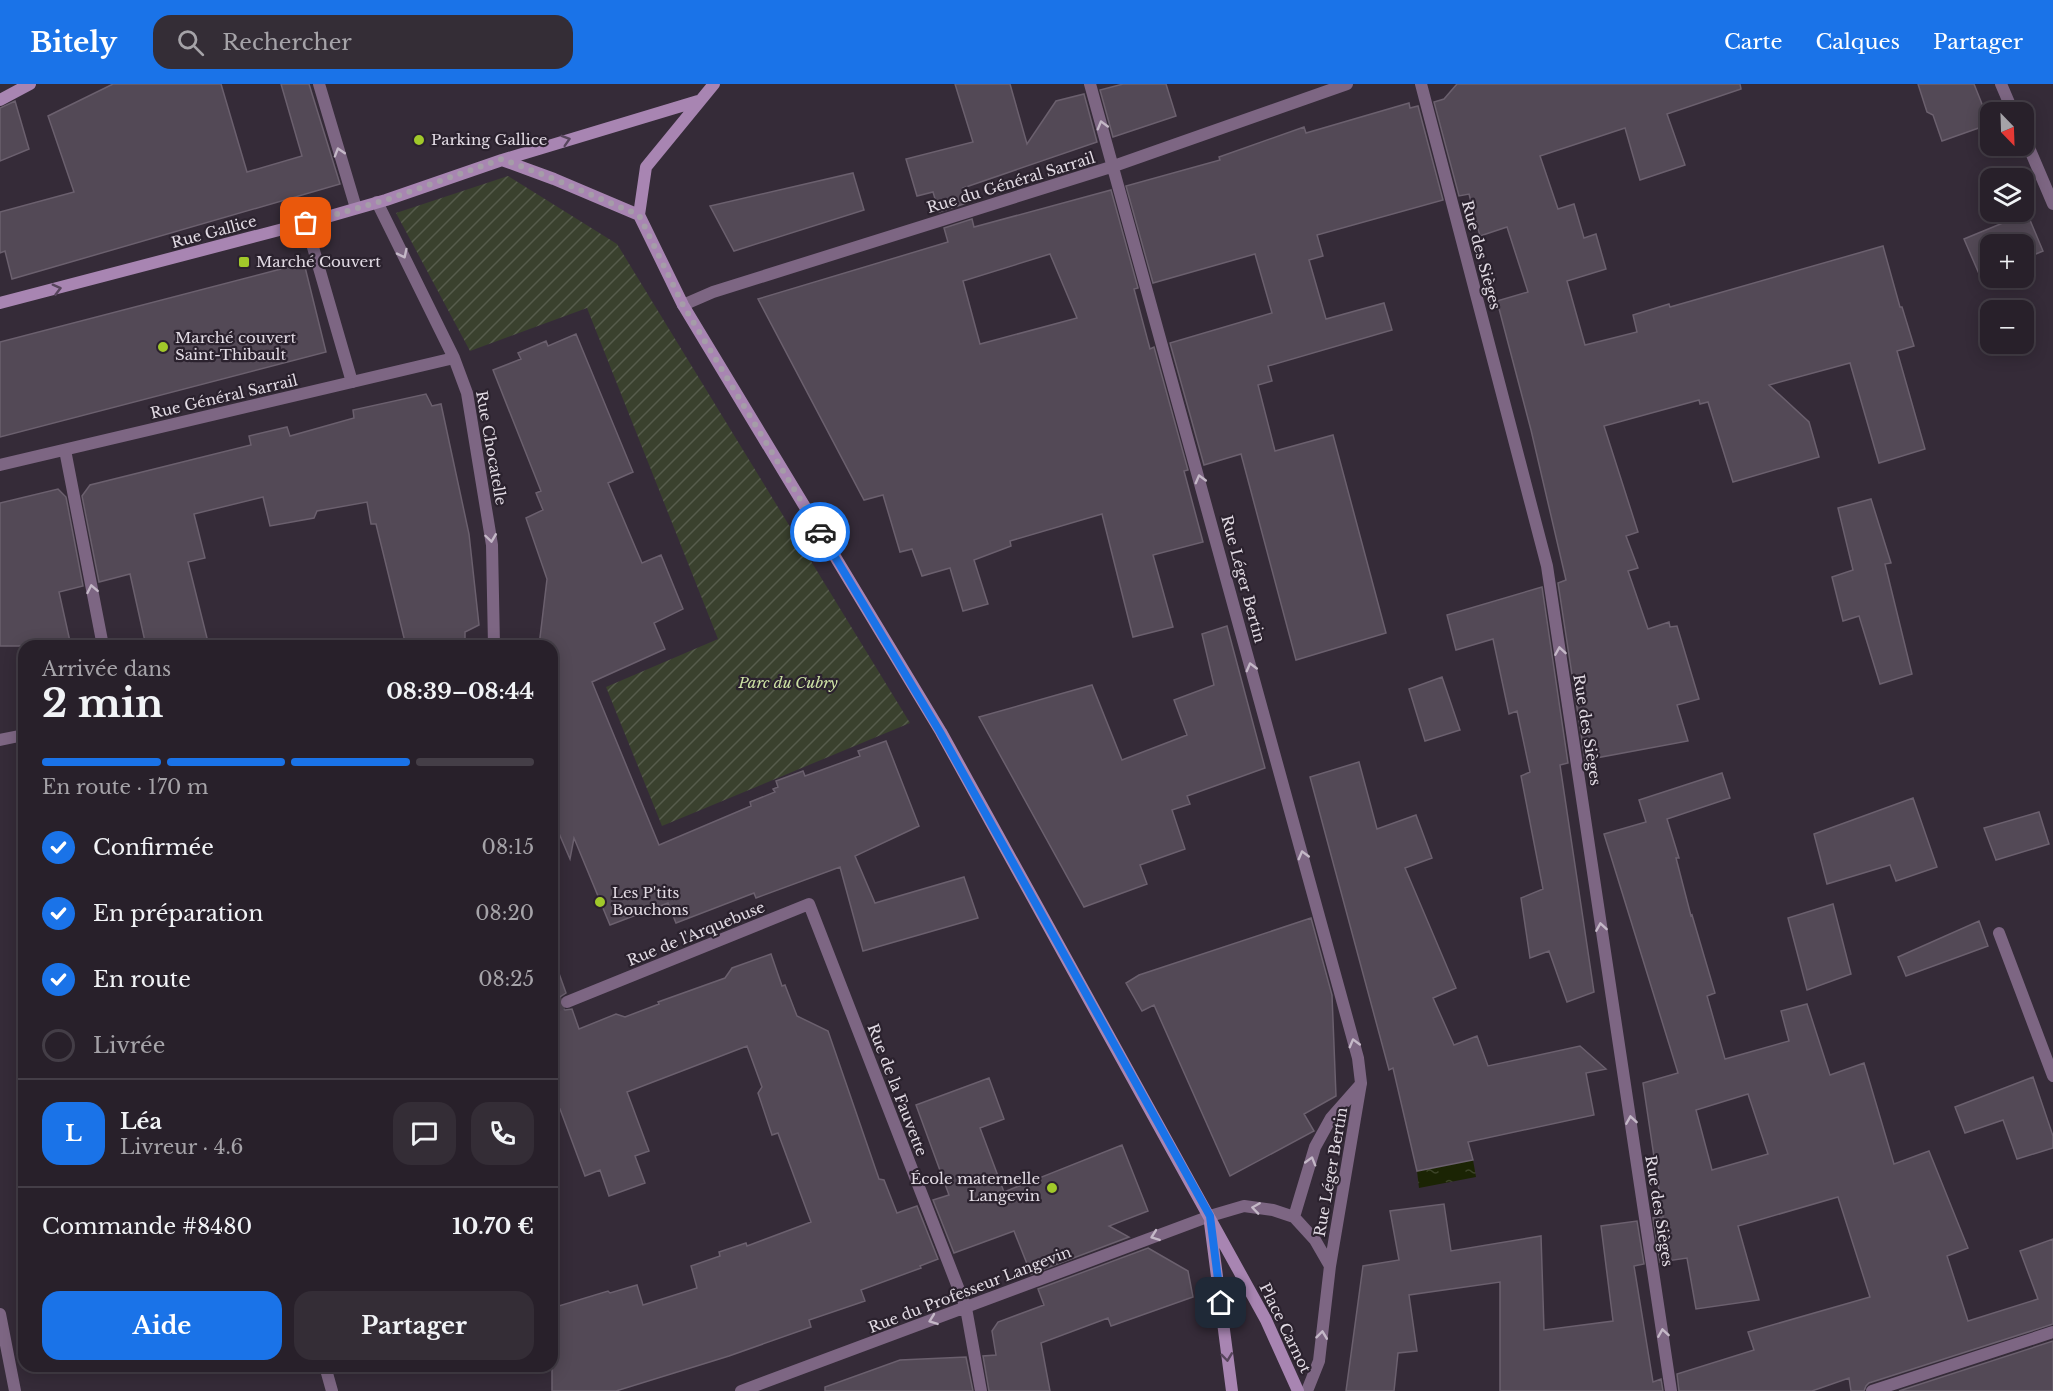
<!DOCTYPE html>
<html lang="fr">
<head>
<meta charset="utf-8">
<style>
  body { margin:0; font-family:"Libre Baskerville",serif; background:#342d36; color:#f1f3f6; height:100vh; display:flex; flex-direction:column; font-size:22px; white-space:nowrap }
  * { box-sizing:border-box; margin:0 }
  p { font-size:20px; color:#a5a3a8 }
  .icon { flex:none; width:33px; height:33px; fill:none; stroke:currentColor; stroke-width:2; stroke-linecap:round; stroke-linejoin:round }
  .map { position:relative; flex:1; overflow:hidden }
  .drawer { position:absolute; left:18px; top:556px; width:540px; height:732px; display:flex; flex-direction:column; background:#28202a; border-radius:18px; box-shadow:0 3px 15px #0003,0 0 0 2px #443e47 }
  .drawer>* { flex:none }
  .needle { width:39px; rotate:157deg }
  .controls { position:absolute; left:1980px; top:18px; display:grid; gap:12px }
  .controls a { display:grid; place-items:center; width:54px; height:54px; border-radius:12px; background:#28202a; box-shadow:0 3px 15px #0003,0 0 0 2px #443e47; font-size:30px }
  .pin { position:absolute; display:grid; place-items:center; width:51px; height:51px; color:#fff; margin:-26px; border-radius:12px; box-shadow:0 3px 9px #0006 }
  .courier { position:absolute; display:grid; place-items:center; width:60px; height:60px; margin:-30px; border:4px solid #1a73e8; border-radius:50%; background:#fff; color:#222; box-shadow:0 2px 8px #0007 }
  .summary em { font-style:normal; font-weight:700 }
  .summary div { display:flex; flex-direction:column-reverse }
  .summary { display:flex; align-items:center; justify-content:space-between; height:102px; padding:0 24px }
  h1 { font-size:39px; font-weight:700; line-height:45px }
  .bar { display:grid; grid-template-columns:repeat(4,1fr); gap:9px 6px; align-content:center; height:72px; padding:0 24px }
  .bar i { height:8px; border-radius:4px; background:#443e47 }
  .bar .selected { background:#1a73e8 }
  .bar p { grid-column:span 4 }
  .line { display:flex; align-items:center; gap:15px; padding:0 24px; border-top:2px solid #443e47 }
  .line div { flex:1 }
  .round { display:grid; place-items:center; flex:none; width:63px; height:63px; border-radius:18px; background:#342d36 }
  ol { padding:0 24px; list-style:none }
  li { display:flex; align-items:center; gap:18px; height:66px }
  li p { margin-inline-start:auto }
  li .icon { padding:6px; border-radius:50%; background:#1a73e8; color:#fff; stroke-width:4 }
  li:last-child { color:#a5a3a8 }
  li i { width:33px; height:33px; border:3px solid #443e47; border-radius:50% }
  .button { display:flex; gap:12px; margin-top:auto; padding:12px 24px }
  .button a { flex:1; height:69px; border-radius:18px; background:#1a73e8; color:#fff; font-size:24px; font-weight:700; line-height:69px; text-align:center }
  .button a+a { background:#342d36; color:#f1f3f6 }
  header { display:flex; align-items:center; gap:36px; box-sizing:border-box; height:84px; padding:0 30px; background:#1a73e8; color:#fff }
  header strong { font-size:28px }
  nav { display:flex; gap:33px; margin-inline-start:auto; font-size:21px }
  .search { width:420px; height:54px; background:#342d36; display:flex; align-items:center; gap:15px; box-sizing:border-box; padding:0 21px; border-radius:18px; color:#a5a3a8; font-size:22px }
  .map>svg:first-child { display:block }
  .garden { fill:url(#garden-furrows) }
  .water { fill:url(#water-ripples) }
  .building { fill:#534956; stroke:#6b606e; stroke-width:1.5; fill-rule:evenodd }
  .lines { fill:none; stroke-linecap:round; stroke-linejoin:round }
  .street-tunnel { stroke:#4f4552; stroke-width:12; stroke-dasharray:12 6; stroke-linecap:butt }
  .lane { stroke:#7d6683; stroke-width:12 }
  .street { stroke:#7d6683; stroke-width:12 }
  .secondary { stroke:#a885b2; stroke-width:12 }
  .oneway { stroke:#c4b8c7 }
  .oneway2 { stroke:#57455c }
  .done { stroke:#a59da8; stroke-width:6; stroke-dasharray:0 10.8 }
  .route { stroke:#1a73e8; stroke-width:8 }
  .poi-dot { fill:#a1c92a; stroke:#2b222e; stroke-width:2 }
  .labels { text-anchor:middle; stroke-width:4.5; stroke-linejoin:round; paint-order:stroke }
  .poi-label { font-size:15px; fill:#e2dbe4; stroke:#2b222e; text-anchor:start }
  .street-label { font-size:15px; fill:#e2dbe4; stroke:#2b222e }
  .park-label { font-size:15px; font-style:italic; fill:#cde2a5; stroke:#2b222e }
</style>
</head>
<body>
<header>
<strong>Bitely</strong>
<div class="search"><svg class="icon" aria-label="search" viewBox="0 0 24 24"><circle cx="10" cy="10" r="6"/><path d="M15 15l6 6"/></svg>Rechercher</div>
<nav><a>Carte</a><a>Calques</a><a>Partager</a></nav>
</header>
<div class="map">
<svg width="2053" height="1307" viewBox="0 0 2053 1307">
  <defs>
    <pattern id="garden-furrows" width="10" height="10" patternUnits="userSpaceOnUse" patternTransform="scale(1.5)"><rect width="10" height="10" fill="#3a412e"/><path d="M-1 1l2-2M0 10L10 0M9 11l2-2" fill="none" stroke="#565c4c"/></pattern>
    <pattern id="water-ripples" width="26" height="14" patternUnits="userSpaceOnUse" patternTransform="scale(1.5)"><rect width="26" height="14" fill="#1b2404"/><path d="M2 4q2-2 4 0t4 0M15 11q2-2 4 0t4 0" fill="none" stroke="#3c4328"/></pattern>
  </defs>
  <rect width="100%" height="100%" fill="#352b38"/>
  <path class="garden" d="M508 92 617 160 910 639 662 742 606 603 718 555 587 224 470 267 396 129Z"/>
  <path class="water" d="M1473 1076 1476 1093 1419 1104 1417 1087Z"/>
  <path class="building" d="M113 0H221L247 88 302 72 281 0H309L340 100 12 195 5 167 0 169V128L74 108 48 32Z
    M955 0H1010L1027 60 1056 17 1084 10 1097 58 963 104 967 119 939 128 933 108 917 112 906 75 973 58Z
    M1123 0H1166L1176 32 1113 53 1100 6Z
    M1457 0H1740L1741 5 1667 30 1685 81 1640 96 1625 44 1540 72 1558 125 1574 120 1584 154 1596 150 1606 185 1567 197 1585 261 1637 248 1633 231 1669 220 1670 223 1883 162 1900 223H1902L1914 262 1897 267 1925 365 1879 379 1850 279 1769 301 1809 338 1819 373 1733 398 1708 318 1700 320 1699 316 1604 342 1638 448 1626 452 1638 484 1628 487 1648 545 1669 538 1670 543 1677 542 1699 615 1677 621 1688 657 1585 676 1558 499 1566 496 1531 346 1497 217 1528 208 1507 143 1480 152 1469 110 1459 112 1434 18 1444 15Z
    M1918 0H1974L1990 40 1942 57 1933 31 1927 28Z
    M15 17 29 65 0 77V24Z
    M1409 19 1410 24 1418 22 1443 116 1317 151 1323 172 1309 176 1326 235 1384 219 1392 246 1268 282 1272 297 1258 301 1275 367 1333 351 1386 549 1296 576 1241 370 1204 381 1170 259 1272 229 1255 170 1153 199 1126 102 1220 76 1219 73 1304 43 1306 49Z
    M853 89 864 126 734 167 710 122Z
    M1111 106 1138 204 1134 205 1150 265 1154 263 1188 386 1184 387 1203 458 1153 471 1173 543 1133 553 1102 430 1010 457 1011 462 974 476 988 520 963 527 950 484 922 492 912 465 900 468 883 411 864 416 758 215 948 158 944 144 972 135 974 143ZM1050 170 1077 234 980 260 963 197Z
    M2027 129 2043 167 2024 175V160H1990V188L1980 192 1964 155Z
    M304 179 326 268 0 353V258Z
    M576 250 633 388 608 399 642 479 661 471 683 525 654 539 665 565 592 598 659 761 751 722 750 718 775 708 773 705 778 703 776 697 803 687 805 692 860 672 858 667 886 657 919 742 855 772 875 819 964 793 978 834 863 867 840 783 756 814 754 809 676 839 668 819 610 841 574 754 570 775 552 733V562H539L547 495 526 434 543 426 536 409 541 407 493 286 521 275 518 269 546 257 548 262Z
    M426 310 432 322 441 320 469 450 479 541 465 548V562H406L376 440H371L367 418 317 427 314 434 270 442 263 413 194 430 205 474 188 478 209 562H146L130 490 99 498 82 412 90 401 251 361 249 352 287 343 290 352 354 334 353 326Z
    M58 405 66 413 83 502 59 508 71 562H0V419Z
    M1871 415 1891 479 1885 480 1912 590 1880 600 1859 532 1843 537 1832 493 1853 486 1838 424Z
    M1542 503 1568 679 1560 681 1594 908 1567 918 1549 867 1530 874 1521 814 1543 805 1521 692 1530 688 1517 627 1509 630 1493 555 1456 566 1447 531Z
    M1227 542 1265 684 1187 712 1190 720 1172 726 1185 765 1140 781 1147 800 1084 823 979 633 1092 601 1122 676 1187 651 1174 616 1214 601 1202 550Z
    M1442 593 1460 646 1425 657 1409 605Z
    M1359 678 1377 745 1416 731 1432 774 1405 784 1456 904 1433 914 1454 961 1477 952 1488 982 1580 962 1606 985 1586 989 1594 1031 1468 1058 1473 1076 1417 1087 1393 984 1389 986 1310 693Z
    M1722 689 1730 714 1667 735 1679 774H1676L1691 832 1692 831 1715 909 1707 912 1725 975 1789 957 1781 927 1807 920 1830 991 1864 979 1894 1080 1929 1067 1968 1164 1947 1172 1968 1237 2038 1215 2020 1167 2053 1155V1240L1869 1299 1866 1302 1864 1307H1851L1849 1294 1812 1307H1679L1677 1290 1754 1266 1748 1248 1870 1213 1838 1113 1738 1142 1759 1216 1696 1225 1687 1174 1660 1178 1653 1134 1663 1133 1643 999 1678 989 1604 750 1646 738 1639 716ZM1748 1010 1768 1070 1712 1086 1696 1026Z
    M1913 714 1937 783 1896 797 1890 781 1827 800 1814 750Z
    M2039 728 2049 760 1996 776 1984 744Z
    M1833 820 1851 890 1807 906 1788 834Z
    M1311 834 1332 911 1336 1012 1304 1030 1314 1047 1230 1092 1154 921 1142 927 1126 899 1139 891Z
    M1979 837 1988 862 1906 892 1898 873Z
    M771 870 782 902 785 901 797 932 828 947 879 1095 884 1096 897 1129 917 1122 938 1175 920 1182 921 1184 861 1206 865 1217 809 1236 811 1243 729 1272 616 1307H552V1224L608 1207 610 1209 637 1201 643 1221 697 1204 691 1182 720 1172 719 1168 746 1159 747 1162 811 1138 778 1049 772 1051 758 1009 762 1003 747 962 627 1008 649 1067 635 1072 645 1099 609 1112 600 1086 585 1092 560 1025 552 1028V881H556L566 909 560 913V922L565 926 572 925 579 945 616 930 625 933 659 920 658 918 725 894 732 884Z
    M2033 993 2053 1052V1064L2017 1075 2003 1036 1965 1049 1955 1023Z
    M989 994 1004 1035 980 1044 1004 1108 1122 1061 1148 1127 1109 1142 1129 1153 1031 1190 1014 1147 954 1169 933 1116 949 1111 916 1021Z
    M1444 1120 1451 1167 1541 1152 1544 1246 1613 1237 1601 1142 1637 1137 1644 1180 1634 1182 1653 1298 1661 1295 1663 1307H1500V1198L1409 1211 1417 1267 1398 1269 1394 1307H1346L1363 1182 1399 1176 1390 1127Z
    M1148 1164 1188 1187 1193 1213 1111 1242 1108 1234 1041 1259 1050 1307H989L983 1272 996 1271 992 1247 998 1238 1044 1221 1038 1205Z
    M2053 1257V1307H1899Z
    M966 1273 973 1307H825V1303L900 1276Z"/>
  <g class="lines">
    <path class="street-tunnel" d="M552 923 567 918"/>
    <path class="lane" d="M319 0 356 124
      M306 139 352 298
      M1999 849 2053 992"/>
    <path class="street" d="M1090 0 1358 974 1361 999 1330 1182 1319 1277 1307 1307
      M1421 0 1547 482 1671 1307
      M2001 0 2013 28
      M2024 52 2053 120
      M377 118 454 274 467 309 492 461 494 562
      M683 221 713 208 1114 82 1347 0
      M65 366 103 562
      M0 381 454 274
      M0 656 24 651
      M567 918 809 820 966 1224 981 1307
      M1294 1133 1315 1063 1331 1034 1361 1000
      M0 1230 15 1307
      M325 1282 332 1307
      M741 1307 1210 1132 1244 1122 1273 1126 1294 1133 1315 1156 1330 1182
      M1872 1307 2053 1248"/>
    <path class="secondary" d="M0 16 30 0
      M502 76 554 95 639 131
      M639 131 683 221 941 648 1266 1236 1298 1307
      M639 131 646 83 714 0
      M0 219 306 139 386 116 502 76 698 17
      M1210 1139 1232 1307"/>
  </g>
  <defs><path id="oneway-chevron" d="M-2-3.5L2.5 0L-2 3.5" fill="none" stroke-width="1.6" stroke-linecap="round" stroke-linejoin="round" transform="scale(1.5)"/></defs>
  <g class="oneway">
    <use href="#oneway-chevron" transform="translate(1102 41) rotate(-106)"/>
    <use href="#oneway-chevron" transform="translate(339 68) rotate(-107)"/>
    <use href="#oneway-chevron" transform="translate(403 170) rotate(64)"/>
    <use href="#oneway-chevron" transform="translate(1200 395) rotate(-105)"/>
    <use href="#oneway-chevron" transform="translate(491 454) rotate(82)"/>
    <use href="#oneway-chevron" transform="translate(92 505) rotate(-101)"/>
    <use href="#oneway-chevron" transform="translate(1560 567) rotate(-99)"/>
    <use href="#oneway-chevron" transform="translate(1251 583) rotate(-105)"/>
    <use href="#oneway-chevron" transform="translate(1303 771) rotate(-105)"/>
    <use href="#oneway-chevron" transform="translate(1601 843) rotate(-99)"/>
    <use href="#oneway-chevron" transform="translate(1354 959) rotate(-105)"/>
    <use href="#oneway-chevron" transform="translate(1631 1036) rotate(-99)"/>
    <use href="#oneway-chevron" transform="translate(1311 1077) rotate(-74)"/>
    <use href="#oneway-chevron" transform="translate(1256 1124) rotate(-172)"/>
    <use href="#oneway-chevron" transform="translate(1155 1152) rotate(160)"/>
    <use href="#oneway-chevron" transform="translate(933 1236) rotate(160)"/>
    <use href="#oneway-chevron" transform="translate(1663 1249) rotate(-99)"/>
    <use href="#oneway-chevron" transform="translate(1322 1251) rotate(-83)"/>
  </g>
  <g class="oneway2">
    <use href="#oneway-chevron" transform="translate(566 56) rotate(-17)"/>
    <use href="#oneway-chevron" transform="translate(57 205) rotate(-15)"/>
    <use href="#oneway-chevron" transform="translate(1227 1273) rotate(83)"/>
  </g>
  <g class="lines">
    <path class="done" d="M306 139 386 116 502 75 554 95 639 131 683 221 820 448"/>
    <path class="route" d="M820 448 940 648 1210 1132 1221 1219"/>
  </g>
  <g class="poi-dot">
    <circle cx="419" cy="56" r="6"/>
    <rect x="238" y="172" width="12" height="12" rx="3"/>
    <circle cx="163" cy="263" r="6"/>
    <circle cx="600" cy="818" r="6"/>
    <circle cx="1052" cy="1104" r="6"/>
  </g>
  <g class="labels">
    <g class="poi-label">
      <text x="431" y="61">Parking Gallice</text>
      <text x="256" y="183">Marché Couvert</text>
      <text x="175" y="259">Marché couvert<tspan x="175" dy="17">Saint-Thibault</tspan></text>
      <text x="612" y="814">Les P'tits<tspan x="612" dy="17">Bouchons</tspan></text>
      <text x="1040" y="1100" text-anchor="end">École maternelle<tspan x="1040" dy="17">Langevin</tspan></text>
    </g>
    <g class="street-label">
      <text transform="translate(1011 99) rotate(-17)" y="5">Rue du Général Sarrail</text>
      <text transform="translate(214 148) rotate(-15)" y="5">Rue Gallice</text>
      <text transform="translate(1481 171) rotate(75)" y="5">Rue des Sièges</text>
      <text transform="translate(224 313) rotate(-13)" y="5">Rue Général Sarrail</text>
      <text transform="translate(491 364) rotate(80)" y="5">Rue Chocatelle</text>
      <text transform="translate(1243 495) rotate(75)" y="5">Rue Léger Bertin</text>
      <text transform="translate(1587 646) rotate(81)" y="5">Rue des Sièges</text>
      <text transform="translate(696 850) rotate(-22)" y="5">Rue de l'Arquebuse</text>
      <text transform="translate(897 1006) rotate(69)" y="5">Rue de la Fauvette</text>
      <text transform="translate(1331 1088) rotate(-80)" y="5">Rue Léger Bertin</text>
      <text transform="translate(1659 1127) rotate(81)" y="5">Rue des Sièges</text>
      <text transform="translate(970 1206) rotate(-21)" y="5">Rue du Professeur Langevin</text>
      <text transform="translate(1285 1244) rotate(64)" y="5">Place Carnot</text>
    </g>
    <g class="park-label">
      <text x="788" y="604">Parc du Cubry</text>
    </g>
  </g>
</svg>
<div class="controls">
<a><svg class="needle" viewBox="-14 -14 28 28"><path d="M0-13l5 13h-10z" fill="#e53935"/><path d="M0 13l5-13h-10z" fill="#a5a3a8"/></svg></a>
<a><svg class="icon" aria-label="layers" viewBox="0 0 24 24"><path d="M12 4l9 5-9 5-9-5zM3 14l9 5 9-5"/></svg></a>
<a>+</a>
<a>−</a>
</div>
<div class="pin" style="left:306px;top:139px;background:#ea580c"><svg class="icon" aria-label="bag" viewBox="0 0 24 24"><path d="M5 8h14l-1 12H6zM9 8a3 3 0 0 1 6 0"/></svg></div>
<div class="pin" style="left:1221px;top:1219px;background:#1f2937"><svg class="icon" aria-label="home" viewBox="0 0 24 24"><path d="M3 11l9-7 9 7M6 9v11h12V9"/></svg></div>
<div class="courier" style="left:820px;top:448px"><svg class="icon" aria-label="car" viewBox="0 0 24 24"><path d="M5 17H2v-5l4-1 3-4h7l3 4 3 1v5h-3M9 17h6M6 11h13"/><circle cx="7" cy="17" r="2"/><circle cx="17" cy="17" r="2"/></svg></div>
<section class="drawer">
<div class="summary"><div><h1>2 min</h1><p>Arrivée dans</p></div><em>08:39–08:44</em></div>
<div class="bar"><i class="selected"></i><i class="selected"></i><i class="selected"></i><i></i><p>En route · 170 m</p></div>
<ol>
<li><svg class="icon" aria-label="check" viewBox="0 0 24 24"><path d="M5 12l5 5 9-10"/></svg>Confirmée<p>08:15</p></li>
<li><svg class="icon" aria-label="check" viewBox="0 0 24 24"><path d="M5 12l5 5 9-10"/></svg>En préparation<p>08:20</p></li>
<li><svg class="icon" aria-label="check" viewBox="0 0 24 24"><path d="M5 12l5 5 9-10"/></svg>En route<p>08:25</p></li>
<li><i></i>Livrée</li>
</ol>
<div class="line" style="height:108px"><b class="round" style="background:#1a73e8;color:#fff">L</b><div><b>Léa</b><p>Livreur · 4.6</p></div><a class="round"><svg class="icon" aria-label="chat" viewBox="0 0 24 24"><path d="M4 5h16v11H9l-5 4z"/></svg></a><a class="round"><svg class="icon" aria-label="phone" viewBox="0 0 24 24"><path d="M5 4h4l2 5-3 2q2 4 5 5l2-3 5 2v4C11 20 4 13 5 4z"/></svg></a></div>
<div class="line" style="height:78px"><div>Commande #8480</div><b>10.70 €</b></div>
<div class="button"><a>Aide</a><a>Partager</a></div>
</section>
</div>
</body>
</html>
